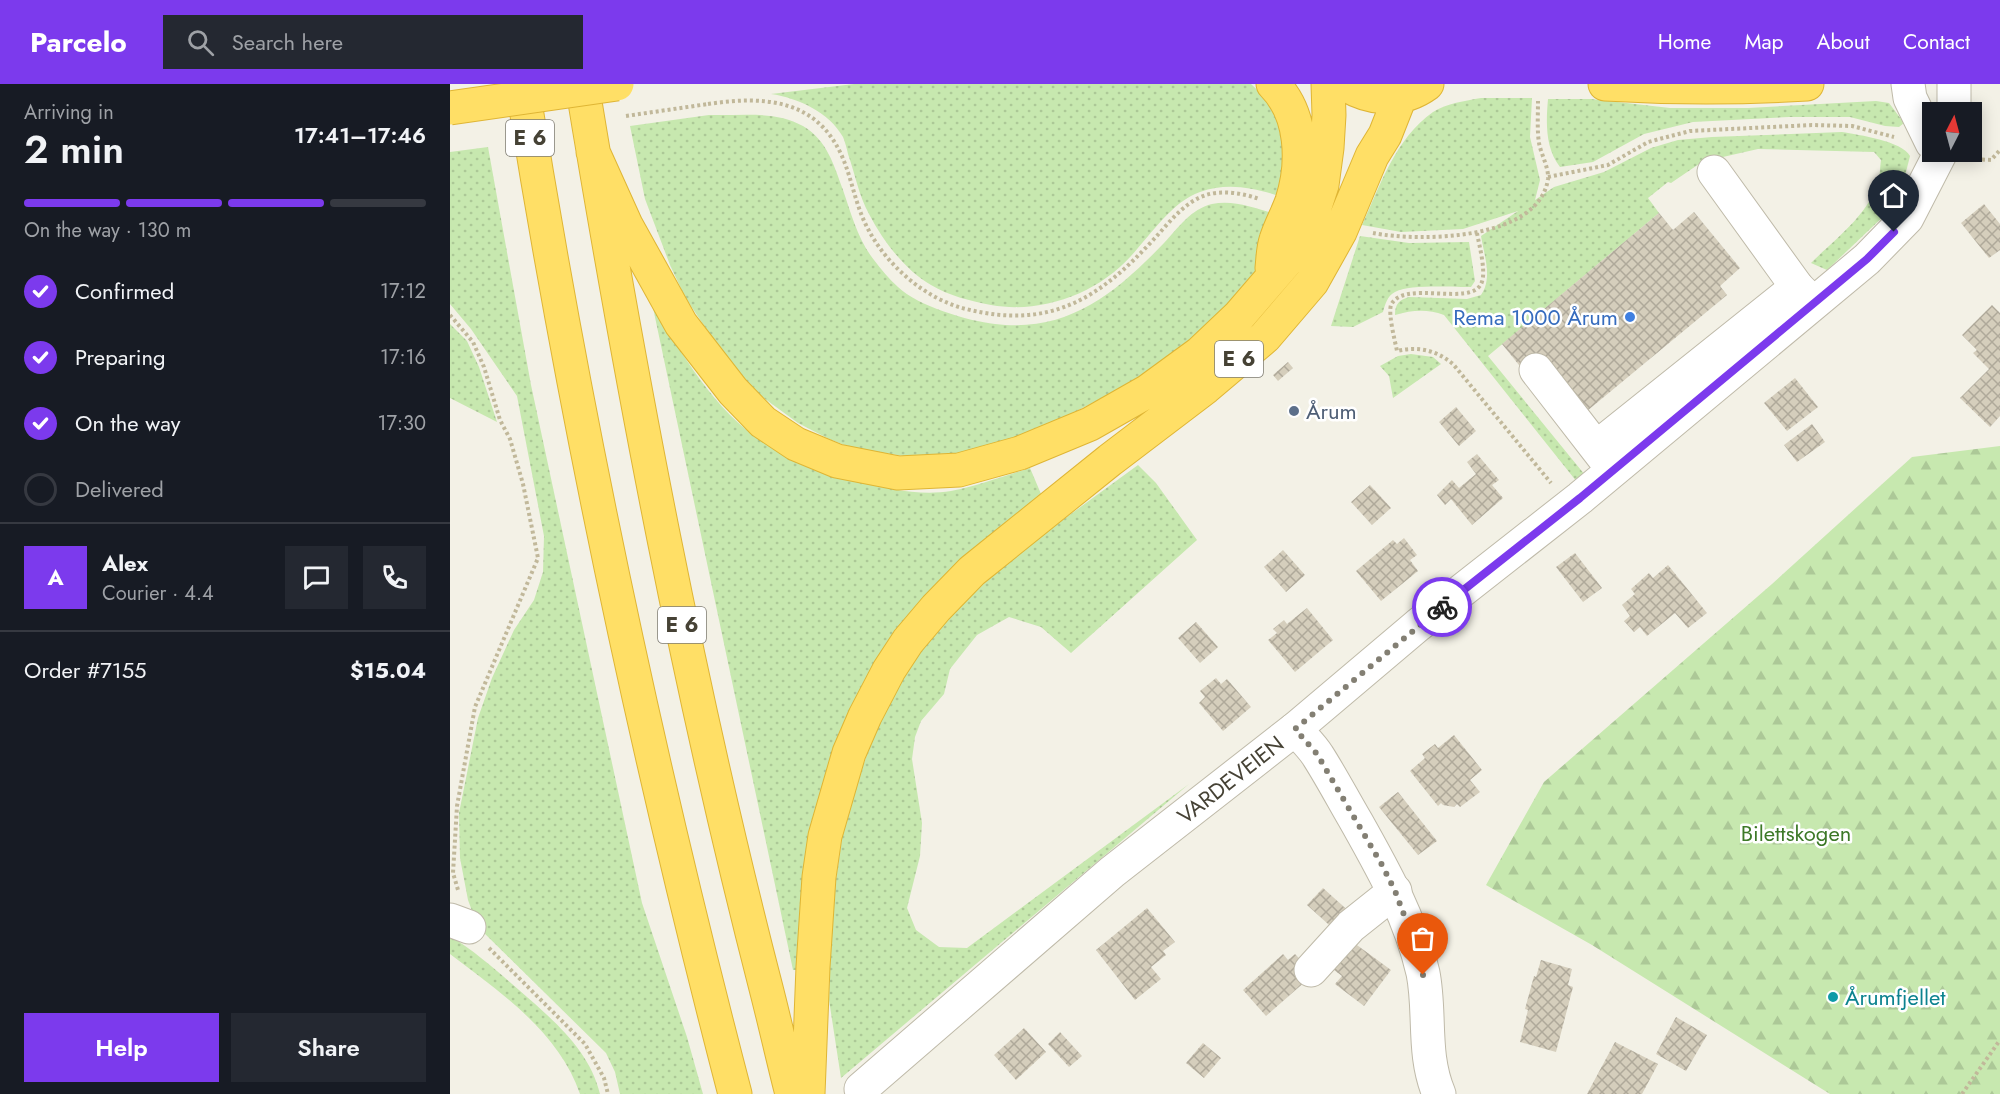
<!DOCTYPE html>
<html lang="en">
<head>
<meta charset="utf-8">
<style>
  body { margin:0; font-family:Jost,sans-serif; background:#242831; color:#f1f3f6; height:100vh; display:flex; flex-direction:column; font-size:22px; white-space:nowrap }
  * { box-sizing:border-box; margin:0 }
  p { font-size:20px; color:#9ea1a6 }
  .icon { flex:none; width:33px; height:33px; fill:none; stroke:currentColor; stroke-width:2; stroke-linecap:round; stroke-linejoin:round }
  .map { position:relative; flex:1; overflow:hidden }
  .sheet { display:flex; flex-direction:column; background:#171b24; width:450px }
  .sheet>* { flex:none }
  .needle { width:39px; rotate:6deg }
  .buttons { position:absolute; left:1472px; top:18px; display:grid; gap:12px }
  .buttons a { display:grid; place-items:center; width:60px; height:60px; border-radius:0px; background:#171b24; box-shadow:0 3px 15px #0003; font-size:30px }
  .pin { position:absolute; display:grid; place-items:center; width:51px; height:51px; color:#fff; margin:-62px -26px; border-radius:50% 50% 50% 0; rotate:-45deg; box-shadow:0 0 6px #0007 }
  .pin .icon { rotate:45deg }
  .courier { position:absolute; display:grid; place-items:center; width:60px; height:60px; margin:-30px; border:4px solid #7c3aed; border-radius:50%; background:#fff; color:#222; box-shadow:0 2px 8px #0007 }
  .headline em { font-style:normal; font-weight:600 }
  .headline div { display:flex; flex-direction:column-reverse }
  .headline { display:flex; align-items:center; justify-content:space-between; height:102px; padding:0 24px }
  h1 { font-size:39px; font-weight:600; line-height:45px }
  .bar { display:grid; grid-template-columns:repeat(4,1fr); gap:9px 6px; align-content:center; height:72px; padding:0 24px }
  .bar i { height:8px; border-radius:4px; background:#363941 }
  .bar .active { background:#7c3aed }
  .bar p { grid-column:span 4 }
  .line { display:flex; align-items:center; gap:15px; padding:0 24px; border-top:2px solid #363941 }
  .line div { flex:1 }
  .round { display:grid; place-items:center; flex:none; width:63px; height:63px; border-radius:0px; background:#242831 }
  ol { padding:0 24px; list-style:none }
  li { display:flex; align-items:center; gap:18px; height:66px }
  li p { margin-inline-start:auto }
  li .icon { padding:6px; border-radius:50%; background:#7c3aed; color:#fff; stroke-width:4 }
  li:last-child { color:#9ea1a6 }
  li i { width:33px; height:33px; border:3px solid #363941; border-radius:50% }
  .primary-button { display:flex; gap:12px; margin-top:auto; padding:12px 24px }
  .primary-button a { flex:1; height:69px; border-radius:0px; background:#7c3aed; color:#fff; font-size:24px; font-weight:600; line-height:69px; text-align:center }
  .primary-button a+a { background:#242831; color:#f1f3f6 }
  header { display:flex; align-items:center; gap:36px; box-sizing:border-box; height:84px; padding:0 30px; background:#7c3aed; color:#fff }
  header strong { font-size:28px }
  nav { display:flex; gap:33px; margin-inline-start:auto; font-size:21px }
  .search { width:420px; height:54px; background:#242831; display:flex; align-items:center; gap:15px; box-sizing:border-box; padding:0 21px; border-radius:0px; color:#9ea1a6; font-size:22px }
  main { display:flex; flex:1; min-height:0 }
  .map>svg:first-child { display:block }
  .grass { fill:url(#grass-dots) }
  .forest { fill:url(#forest-firs) }
  .building { fill:url(#building-cross-hatch) }
  .lines { fill:none; stroke-linecap:round; stroke-linejoin:round }
  .minor-casing { stroke:#bfbaa9; stroke-width:35 }
  .highway-casing { stroke:#dfb535; stroke-width:35 }
  .path { stroke:#c1b89a; stroke-width:4; stroke-dasharray:3 3; stroke-linecap:butt }
  .minor { stroke:#fff; stroke-width:33 }
  .highway { stroke:#ffdf66; stroke-width:33 }
  .highway-bridge-casing { stroke:#dfb535; stroke-width:35; stroke-linecap:butt }
  .path-bridge { stroke:#c1b89a; stroke-width:4; stroke-dasharray:3 3; stroke-linecap:butt }
  .highway-bridge { stroke:#ffdf66; stroke-width:33 }
  .done { stroke:#837f73; stroke-width:6; stroke-dasharray:0 10.8 }
  .route { stroke:#7c3aed; stroke-width:8 }
  .shop-dot { fill:#3f7fe0; stroke:#fff; stroke-width:2 }
  .service-dot { fill:#5c6f8a; stroke:#fff; stroke-width:2 }
  .culture-dot { fill:#0f9aa8; stroke:#fff; stroke-width:2 }
  .labels { text-anchor:middle; stroke-width:5; stroke-linejoin:round; paint-order:stroke }
  .shield { fill:#fff; stroke:#7e7b72; stroke-width:1.5 }
  .shield-label { font-size:21px; font-weight:bold; fill:#464235 }
  .shop-label { font-size:22px; fill:#366cbe; stroke:#fff; text-anchor:end }
  .service-label { font-size:22px; fill:#4e5e75; stroke:#fff; text-anchor:start }
  .street-label { font-size:22px; fill:#464235; stroke:#fff }
  .park-label { font-size:22px; fill:#3d7928; stroke:#fff }
  .culture-label { font-size:22px; fill:#0d838f; stroke:#fff; text-anchor:start }
</style>
</head>
<body>
<header>
<strong>Parcelo</strong>
<div class="search"><svg class="icon" aria-label="search" viewBox="0 0 24 24"><circle cx="10" cy="10" r="6"/><path d="M15 15l6 6"/></svg>Search here</div>
<nav><a>Home</a><a>Map</a><a>About</a><a>Contact</a></nav>
</header>
<main>
<section class="sheet">
<div class="headline"><div><h1>2 min</h1><p>Arriving in</p></div><em>17:41–17:46</em></div>
<div class="bar"><i class="active"></i><i class="active"></i><i class="active"></i><i></i><p>On the way · 130 m</p></div>
<ol>
<li><svg class="icon" aria-label="check" viewBox="0 0 24 24"><path d="M5 12l5 5 9-10"/></svg>Confirmed<p>17:12</p></li>
<li><svg class="icon" aria-label="check" viewBox="0 0 24 24"><path d="M5 12l5 5 9-10"/></svg>Preparing<p>17:16</p></li>
<li><svg class="icon" aria-label="check" viewBox="0 0 24 24"><path d="M5 12l5 5 9-10"/></svg>On the way<p>17:30</p></li>
<li><i></i>Delivered</li>
</ol>
<div class="line" style="height:108px"><b class="round" style="background:#7c3aed;color:#fff">A</b><div><b>Alex</b><p>Courier · 4.4</p></div><a class="round"><svg class="icon" aria-label="chat" viewBox="0 0 24 24"><path d="M4 5h16v11H9l-5 4z"/></svg></a><a class="round"><svg class="icon" aria-label="phone" viewBox="0 0 24 24"><path d="M5 4h4l2 5-3 2q2 4 5 5l2-3 5 2v4C11 20 4 13 5 4z"/></svg></a></div>
<div class="line" style="height:78px"><div>Order #7155</div><b>$15.04</b></div>
<div class="primary-button"><a>Help</a><a>Share</a></div>
</section>
<div class="map">
<svg width="1550" height="1010" viewBox="0 0 1550 1010">
  <defs>
    <pattern id="grass-dots" width="8" height="8" patternUnits="userSpaceOnUse" patternTransform="scale(1.5)"><rect width="8" height="8" fill="#c7e8af"/><path d="M2 2h.1M6 6h.1" fill="none" stroke="#acc897" stroke-width="1.8" stroke-linecap="round"/></pattern>
    <pattern id="forest-firs" width="22" height="20" patternUnits="userSpaceOnUse" patternTransform="scale(1.5)"><rect width="22" height="20" fill="#c7e8af"/><path d="M5 1l3.5 6h-7zM16 11l3.5 6h-7z" fill="#acc897"/></pattern>
    <pattern id="building-cross-hatch" width="8" height="8" patternUnits="userSpaceOnUse" patternTransform="scale(1.5)"><rect width="8" height="8" fill="#d5cebc"/><path d="M0 0l8 8M0 8l8-8" fill="none" stroke="#afa99a"/></pattern>
  </defs>
  <rect width="100%" height="100%" fill="#f3f1e6"/>
  <path class="grass" d="M404 0H801L820 18 835 37 830 112C803 104 778 98 750 108 723 117 700 151 681 172 647 210 591 230 541 221 521 217 499 212 481 201 455 186 433 157 419 130 409 112 405 90 398 70 397 65 395 58 393 53 379 28 348 14 321 10Z
    M1031 14H1082L1080 53 1090 96 1085 116 1104 103 1154 88 1201 64 1228 56 1262 53 1392 48C1409 51 1452 57 1460 72L1453 100 1438 128 1377 186 1361 179C1385 155 1420 130 1429 95 1430 89 1430 83 1431 76L1424 68 1308 65 1264 75 1249 80 1221 99 1218 98 1198 114 1209 129 1038 272 1135 391 1127 398 994 231C977 225 963 226 945 231 945 220 949 216 959 213L1017 215 1031 211C1043 194 1034 171 1031 152L1068 127 1013 145 951 148 912 141C931 100 945 55 983 28 997 19 1015 17 1031 14Z
    M1098 15H1141L1220 24H1298L1426 17 1439 19 1454 39 1449 43 1435 42 1400 33H1339L1243 38 1194 50 1143 78 1110 83C1095 64 1096 38 1098 15Z
    M259 31C290 32 325 26 353 42 377 56 384 81 393 106 401 129 408 156 424 176 431 185 439 195 448 203 468 222 518 237 545 240 618 249 666 209 714 159 728 144 741 125 762 120 784 115 808 125 829 131L806 187 795 204 738 264 652 314 572 355 497 372H454L405 365 379 355 348 339 307 309 278 278 235 213 220 181 195 115 180 42Z
    M38 63 81 301 192 819 237 953 253 1010H170L165 988 156 969 28 843 18 816 10 774 9 729 28 634 42 594 64 546 84 516 93 488 94 452 67 312 21 245 0 220V68Z
    M910 152 959 159 1019 158 1025 197 1021 203C1004 203 958 200 945 208 937 212 935 221 933 228L903 243 881 242Z
    M202 219C230 268 267 331 317 360 346 377 378 389 410 398 438 405 471 412 501 407 527 402 554 392 580 384L594 417 414 599 389 649 377 698 349 886H343Z
    M0 240 17 257 29 283 47 338 0 314Z
    M961 270 983 273 991 280 943 314 939 292 930 282 948 272Z
    M688 381 706 399 747 456 621 569 591 543 559 533 527 551 500 585 494 610 471 637 465 653 462 675 472 739 470 772 457 824 466 846 489 863 517 864 739 700 391 994 379 916 381 829 395 733 436 616 482 548 566 470Z
    M0 852C26 868 47 887 69 906 101 934 140 966 150 1010H130C109 948 50 908 0 870Z"/>
  <path class="forest" d="M1550 362V1010H1380L1142 861 1036 801 1094 698 1322 500 1462 373Z"/>
  <path class="building" d="M1534 120 1550 140V166L1539 174 1511 139Z
    M1244 128 1290 184 1270 202 1277 211 1137 327 1077 291 1052 260 1209 129 1223 146Z
    M1542 221 1550 229V332L1540 343 1510 314 1539 285 1523 269 1527 266 1512 251Z
    M838 278 843 284 828 297 823 291Z
    M1345 294 1368 323 1337 347 1314 319Z
    M1006 323 1026 347 1009 362 989 338Z
    M1362 340 1375 358 1347 378 1334 361Z
    M1027 370 1049 396 1042 401 1053 414 1022 441 1001 415 995 421 987 411 1002 396 1009 404 1026 390 1017 378Z
    M920 401 941 424 922 441 901 418Z
    M954 454 967 471 960 476 968 487 931 517 906 487 943 456 947 460Z
    M833 466 855 491 836 508 814 483Z
    M1125 469 1152 504 1133 518 1106 483Z
    M1218 481 1257 529 1238 544 1225 529 1197 552 1190 543 1184 548 1174 537 1180 532 1172 521 1185 510 1181 505 1199 489 1203 494Z
    M857 524 883 556 845 588 818 556 827 549 823 545 834 536 837 540Z
    M746 538 768 563 750 579 728 554Z
    M766 594 771 600 777 595 801 623 773 647 749 619 755 613 750 607Z
    M1004 651 1032 686 1020 696 1030 708 1010 723 1007 720 1004 723 993 721 991 719 988 722 960 687 975 674 972 670 985 660 988 664Z
    M948 708 987 757 968 771 929 723Z
    M873 804 904 832 888 849 857 821Z
    M697 824 725 858 713 867 716 871 701 883 711 895 685 916 646 866Z
    M900 856 941 886 914 922 885 900 892 892 880 883Z
    M833 870 838 876 845 870 862 889 857 896 816 932 793 906Z
    M1091 876 1122 885 1118 901 1123 903 1106 968 1070 958 1078 926 1075 925 1084 892 1086 893Z
    M1226 933 1257 951 1236 987 1206 970Z
    M574 944 596 968 566 996 544 971Z
    M610 948 632 972 619 983 598 960Z
    M1165 958 1208 980 1192 1010H1137Z
    M753 959 771 974 754 994 736 979Z"/>
  <g class="lines">
    <defs>
      <g id="minor">
        <path d="M1458 0 1460 14 1482 59"/>
        <path d="M1504 0V28"/>
        <path d="M1264 88 1347 203 1362 218"/>
        <path d="M1086 286 1158 379"/>
        <path d="M1147 363 1347 203"/>
        <path d="M845 645C853 654 862 662 868 672 882 694 894 717 907 739 934 787 961 835 973 889 981 929 972 970 989 1010"/>
        <path d="M0 836 19 843"/>
        <path d="M861 886 901 842 945 807"/>
        <path id="s1" d="M411 1005 662 788 845 645 968 541 1130 414 1417 175 1457 134 1491 68"/>
      </g>
      <path id="highway" d="M72 0C126 340 198 677 285 1010
        M132 0C182 304 239 606 316 904 325 939 333 975 342 1010
        M895 0C921 16 951 19 977 0
        M1155 0C1223 4 1289 4 1357 0
        M143 68 176 141 231 240 283 307 313 338 346 360 387 377 448 389 509 386 570 369 640 340 698 307 750 269 789 232 845 167 861 135 872 101 877 64 879 31 878 0
        M822 184C823 175 823 165 826 156 830 143 837 131 842 117 854 79 853 30 823 0
        M358 1010 363 883 369 793 375 752 399 669 415 632 439 586 458 557 486 524 522 487 660 376 756 303 815 253 862 198 890 148 922 72 935 51 950 13"/>
    </defs>
    <use href="#minor" class="minor-casing"/>
    <use href="#highway" class="highway-casing"/>
    <path class="path" d="M258 20C312 12 365 14 391 70 402 94 405 120 417 143 436 181 475 215 516 225 600 246 649 215 704 155 719 139 734 118 756 111 772 106 793 109 809 115
      M1520 75 1541 76 1550 66
      M1098 93 1158 81 1198 58 1240 47 1362 41 1402 42 1444 53
      M923 149C969 158 1089 157 1098 95 1099 84 1091 70 1089 59 1087 46 1088 31 1088 17
      M1027 149C1029 161 1037 189 1031 200 1020 223 953 195 941 221 938 230 945 257 947 267 968 262 986 266 1003 280L1101 399
      M0 231 23 258 34 283 50 336 60 355 73 400 88 474 25 623 7 722 3 789 8 806
      M39 864 135 960 154 994 158 1010
      M1512 1010 1550 956"/>
    <use href="#minor" class="minor"/>
    <use href="#highway" class="highway"/>
    <defs>
      <path id="highway-bridge" d="M0 24 167 0"/>
    </defs>
    <use href="#highway-bridge" class="highway-bridge-casing"/>
    <path class="path-bridge" d="M176 32 258 20"/>
    <use href="#highway-bridge" class="highway-bridge"/>
  </g>
  <g class="lines">
    <path class="done" d="M973 891 965 860 945 807 932 781 867 670 845 645 992 523"/>
    <path class="route" d="M992 523 1130 414 1417 175 1444 148"/>
  </g>
  <circle class="shop-dot" cx="1180" cy="233" r="6"/>
  <circle class="service-dot" cx="844" cy="327" r="6"/>
  <circle class="culture-dot" cx="1383" cy="913" r="6"/>
  <g class="labels">
    <g class="shield">
      <rect x="56" y="36" width="48" height="36" rx="4.5"/>
      <rect x="765" y="257" width="48" height="36" rx="4.5"/>
      <rect x="208" y="523" width="48" height="36" rx="4.5"/>
    </g>
    <g class="shield-label">
      <text x="80" y="61">E 6</text>
      <text x="789" y="282">E 6</text>
      <text x="232" y="548">E 6</text>
    </g>
    <g class="shop-label">
      <text x="1168" y="241">Rema 1000 Årum</text>
    </g>
    <g class="service-label">
      <text x="856" y="335">Årum</text>
    </g>
    <g class="street-label">
      <text dy="8" stroke="none"><textPath href="#s1" startOffset="482">VARDEVEIEN</textPath></text>
    </g>
    <g class="park-label">
      <text x="1346" y="757">Bilettskogen</text>
    </g>
    <g class="culture-label">
      <text x="1395" y="921">Årumfjellet</text>
    </g>
  </g>
</svg>
<div class="buttons">
<a><svg class="needle" viewBox="-14 -14 28 28"><path d="M0-13l5 13h-10z" fill="#e53935"/><path d="M0 13l5-13h-10z" fill="#9ea1a6"/></svg></a>
</div>
<div class="pin" style="left:973px;top:891px;background:#ea580c"><svg class="icon" aria-label="bag" viewBox="0 0 24 24"><path d="M5 8h14l-1 12H6zM9 8a3 3 0 0 1 6 0"/></svg></div>
<div class="pin" style="left:1444px;top:148px;background:#1f2937"><svg class="icon" aria-label="home" viewBox="0 0 24 24"><path d="M3 11l9-7 9 7M6 9v11h12V9"/></svg></div>
<div class="courier" style="left:992px;top:523px"><svg class="icon" aria-label="bike" viewBox="0 0 24 24"><circle cx="6" cy="16" r="4"/><circle cx="18" cy="16" r="4"/><path d="M6 16l4-8h5l3 8M10 8l3 8H6M13 5h3"/></svg></div>
</div>
</main>
</body>
</html>
